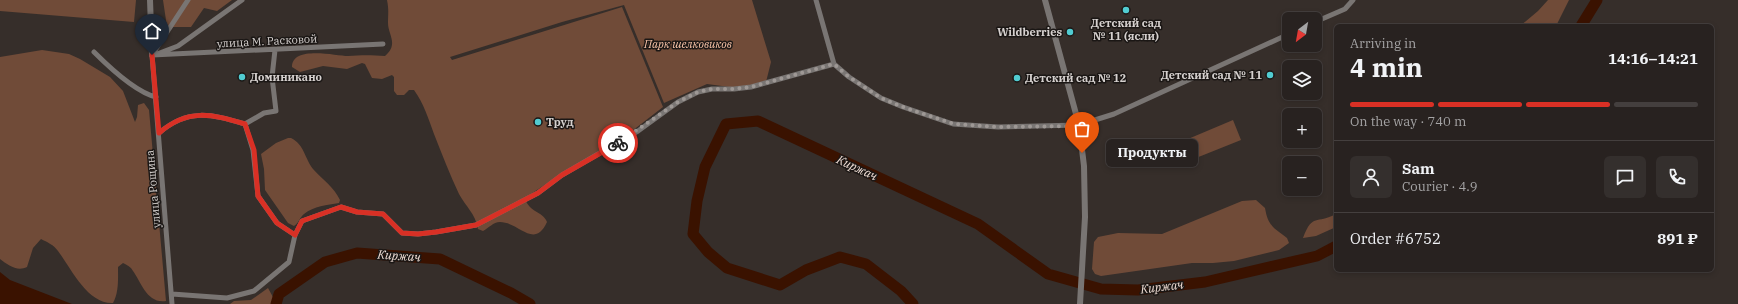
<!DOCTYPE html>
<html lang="en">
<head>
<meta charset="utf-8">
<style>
  body { margin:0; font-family:"IBM Plex Serif",serif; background:#342f2d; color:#f1f3f6; height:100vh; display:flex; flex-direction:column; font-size:15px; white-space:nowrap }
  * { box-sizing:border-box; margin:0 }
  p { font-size:13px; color:#a5a4a5 }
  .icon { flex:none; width:22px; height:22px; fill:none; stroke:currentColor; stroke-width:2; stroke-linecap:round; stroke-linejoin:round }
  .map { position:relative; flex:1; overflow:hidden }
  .side { position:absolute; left:1334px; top:24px; width:380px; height:248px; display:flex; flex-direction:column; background:#282220; border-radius:6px; box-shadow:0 2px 6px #0003,0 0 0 1px #443f3e }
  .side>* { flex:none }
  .needle { width:26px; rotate:211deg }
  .buttons { position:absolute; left:1282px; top:12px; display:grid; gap:8px }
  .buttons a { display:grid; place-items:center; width:40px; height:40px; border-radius:6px; background:#282220; box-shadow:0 2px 6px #0003,0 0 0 1px #443f3e; font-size:20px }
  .pin { position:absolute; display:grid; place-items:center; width:34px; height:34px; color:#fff; margin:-41px -17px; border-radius:50% 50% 50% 0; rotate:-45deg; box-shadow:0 0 4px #0007 }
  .pin .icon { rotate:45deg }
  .courier { position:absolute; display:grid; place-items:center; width:40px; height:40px; margin:-20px; border:3px solid #d93025; border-radius:50%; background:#fff; color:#222; box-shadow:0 1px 5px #0007 }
  .bubble { position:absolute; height:28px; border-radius:6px; background:#282220; box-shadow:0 2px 6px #0003,0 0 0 1px #443f3e; font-size:13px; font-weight:800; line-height:28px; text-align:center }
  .head em { font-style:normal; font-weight:800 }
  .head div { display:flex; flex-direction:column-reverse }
  .head { display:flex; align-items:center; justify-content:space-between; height:68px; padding:0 16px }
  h1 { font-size:26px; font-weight:800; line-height:30px }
  .bar { display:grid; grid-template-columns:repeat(4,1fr); gap:6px 4px; align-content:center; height:48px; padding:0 16px }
  .bar i { height:5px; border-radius:3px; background:#443f3e }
  .bar .current { background:#d93025 }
  .bar p { grid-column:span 4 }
  .line { display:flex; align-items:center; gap:10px; padding:0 16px; border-top:1px solid #443f3e }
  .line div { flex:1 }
  .round { display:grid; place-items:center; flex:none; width:42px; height:42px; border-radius:6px; background:#342f2d }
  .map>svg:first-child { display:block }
  .green { fill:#704b38 }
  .water { fill:#3a1200 }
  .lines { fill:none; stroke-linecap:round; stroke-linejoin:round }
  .river { stroke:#3a1200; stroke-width:11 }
  .minor { stroke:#797573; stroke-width:5 }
  .tertiary { stroke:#797573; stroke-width:6 }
  .done { stroke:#9e9895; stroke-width:4; stroke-dasharray:0 7.2 }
  .route { stroke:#d93025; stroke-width:5 }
  .poi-dot { fill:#51ccd1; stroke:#1b1715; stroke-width:1.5 }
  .labels { text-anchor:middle; stroke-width:3; stroke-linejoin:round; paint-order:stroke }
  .poi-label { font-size:11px; font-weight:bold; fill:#d6d1cf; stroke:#1b1715; text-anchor:start }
  .street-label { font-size:11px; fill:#d6d1cf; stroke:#1b1715 }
  .park-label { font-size:11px; font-style:italic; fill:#fcc6aa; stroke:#1b1715 }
  .water-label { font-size:12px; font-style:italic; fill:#f2dfd6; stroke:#1b1715 }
</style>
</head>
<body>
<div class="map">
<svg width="1738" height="304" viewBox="0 0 1738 304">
  <rect width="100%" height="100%" fill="#362e2a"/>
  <path class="green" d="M0 0H136L134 22 0 11Z
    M163 0H232L217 11 204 8 191 27H167Z
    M387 0H752L771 62 766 82 737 88 707 84 664 103 624 5 562 22 450 57 452 60 622 7 663 107 632 131V133L626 135 588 161 573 166 525 198C529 213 543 211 547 222 534 250 519 222 500 222 493 222 489 228 483 231L478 229C475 213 466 207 459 194 450 175 442 154 434 134 428 118 424 104 414 90H409L404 95H397L394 91V77L392 75 382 79 372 78 365 64 362 63 347 69 323 66 300 72 292 67C292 45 336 56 348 56 361 55 372 55 385 56 399 44 388 35 388 23 388 14 389 10 387 0Z
    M1548 0H1569L1556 26H1520L1538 11Z
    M42 50 69 54 80 59 110 77 123 91 135 122 137 117 138 105 144 103 149 110 166 301C147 304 141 282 133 271 131 267 127 265 123 263L118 267C118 279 119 292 113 303 87 304 71 268 58 251 54 245 47 242 41 239L33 248 27 267C17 272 8 265 0 259V57Z
    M1233 120 1241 140 1196 158 1188 139Z
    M288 138H291C304 144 305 159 313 169 323 180 334 187 340 200L339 203C327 205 314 206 304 214 300 217 299 223 294 226L288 223 265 190 264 169 261 154 276 143Z
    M1256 200 1265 208C1268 226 1274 228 1287 238L1289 243 1279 250 1234 261 1213 263H1192L1101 276 1095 274 1092 269 1094 242 1098 237 1118 233 1162 234 1242 201Z
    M1336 214V227L1316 236 1303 238C1313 212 1316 225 1336 214Z
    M268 288 274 299 271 304H230L234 301 251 300Z"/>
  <path class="water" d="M0 272 10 280 72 304H0Z"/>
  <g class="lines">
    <path class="river" d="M1581 26 1597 0
      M276 304 279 294 325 262 357 253 440 259 511 293 530 304
      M913 304 901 291 866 264 840 257 806 270 780 285 727 268 708 252 693 234 697 201 705 167 726 124 758 121 978 224 1048 274 1101 289 1138 290 1205 282 1317 256 1336 246"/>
    <path class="minor" d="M816 0 834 64
      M1315 22 1345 9 1353 0
      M94 52C109 67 135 92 156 97
      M157 54 178 46 242 0
      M152 55 172 304
      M152 55 383 44
      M152 55 188 0
      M245 124 253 150 258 196 277 223 295 235
      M159 133C188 108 211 114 245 124L264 113 276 111 272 77 275 50
      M172 294 227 298 254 291 289 262 295 235 302 221 341 207 357 212 383 214 402 233 418 234 436 232 476 225 538 193 562 175 638 131 678 102 698 92 712 89H734L751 87 834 64 849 77 881 98 903 107 953 124 998 127 1079 125 1114 114 1289 34"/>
    <path class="tertiary" d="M150 0 152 55
      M1045 0 1079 125 1084 166 1085 217 1080 304"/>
  </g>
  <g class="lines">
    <path class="done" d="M618 143 678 102 698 92 712 89H734L751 87 834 64 849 77 881 98 903 107 954 124 998 127 1079 126 1082 153"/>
    <path class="route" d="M152 55 159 133C188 108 211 114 245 124L254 150 258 196 277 223 295 235 302 221 341 207 357 212 383 214 402 233 418 234 436 232 476 225 538 193 562 175 618 143"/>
  </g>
  <g class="poi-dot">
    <circle cx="1126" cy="10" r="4"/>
    <circle cx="1070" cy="32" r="4"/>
    <circle cx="1270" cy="75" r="4"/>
    <circle cx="242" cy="77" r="4"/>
    <circle cx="1017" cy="78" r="4"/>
    <circle cx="538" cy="122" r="4"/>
  </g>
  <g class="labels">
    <g class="poi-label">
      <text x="1126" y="27" text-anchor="middle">Детский сад<tspan x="1126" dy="13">№ 11 (ясли)</tspan></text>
      <text x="1062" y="36" text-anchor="end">Wildberries</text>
      <text x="1262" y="79" text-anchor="end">Детский сад № 11</text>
      <text x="250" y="81">Доминикано</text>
      <text x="1025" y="82">Детский сад № 12</text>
      <text x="546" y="126">Труд</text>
    </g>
    <g class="street-label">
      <text transform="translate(267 41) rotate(-3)" y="4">улица М. Расковой</text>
      <text transform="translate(153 189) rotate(-95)" y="4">улица Рощина</text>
    </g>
    <g class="park-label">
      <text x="688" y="48">Парк шелковиков</text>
    </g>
    <g class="water-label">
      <text transform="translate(857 168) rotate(25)" y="4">Киржач</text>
      <text transform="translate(399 256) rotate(4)" y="4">Киржач</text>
      <text transform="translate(1162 287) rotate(-7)" y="4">Киржач</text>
    </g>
  </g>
</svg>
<div class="buttons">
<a><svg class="needle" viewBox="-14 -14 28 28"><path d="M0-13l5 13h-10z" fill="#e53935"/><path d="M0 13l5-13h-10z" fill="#a5a4a5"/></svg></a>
<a><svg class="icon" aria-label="layers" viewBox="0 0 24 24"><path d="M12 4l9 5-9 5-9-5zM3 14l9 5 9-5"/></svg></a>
<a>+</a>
<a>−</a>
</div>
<div class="pin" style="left:1082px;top:153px;background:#ea580c"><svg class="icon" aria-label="bag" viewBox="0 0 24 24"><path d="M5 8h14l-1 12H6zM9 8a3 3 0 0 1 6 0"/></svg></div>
<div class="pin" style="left:152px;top:55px;background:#1f2937"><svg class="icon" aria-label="home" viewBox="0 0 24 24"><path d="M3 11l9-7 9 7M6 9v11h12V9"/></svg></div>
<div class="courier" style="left:618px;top:143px"><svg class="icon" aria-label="bike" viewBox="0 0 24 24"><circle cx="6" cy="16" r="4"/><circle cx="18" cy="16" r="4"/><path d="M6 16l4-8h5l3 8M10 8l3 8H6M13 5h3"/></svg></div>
<div class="bubble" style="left:1106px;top:139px;width:92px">Продукты</div>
<section class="side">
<div class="head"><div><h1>4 min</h1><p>Arriving in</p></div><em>14:16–14:21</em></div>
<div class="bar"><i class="current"></i><i class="current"></i><i class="current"></i><i></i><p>On the way · 740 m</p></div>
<div class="line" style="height:72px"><a class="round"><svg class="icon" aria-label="person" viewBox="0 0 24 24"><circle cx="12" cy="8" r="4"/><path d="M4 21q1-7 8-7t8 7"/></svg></a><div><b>Sam</b><p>Courier · 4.9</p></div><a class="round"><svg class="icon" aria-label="chat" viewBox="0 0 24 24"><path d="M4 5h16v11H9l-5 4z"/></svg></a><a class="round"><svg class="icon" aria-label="phone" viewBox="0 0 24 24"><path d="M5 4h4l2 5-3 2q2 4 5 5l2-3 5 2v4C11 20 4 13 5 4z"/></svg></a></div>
<div class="line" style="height:52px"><div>Order #6752</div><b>891 ₽</b></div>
</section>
</div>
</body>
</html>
